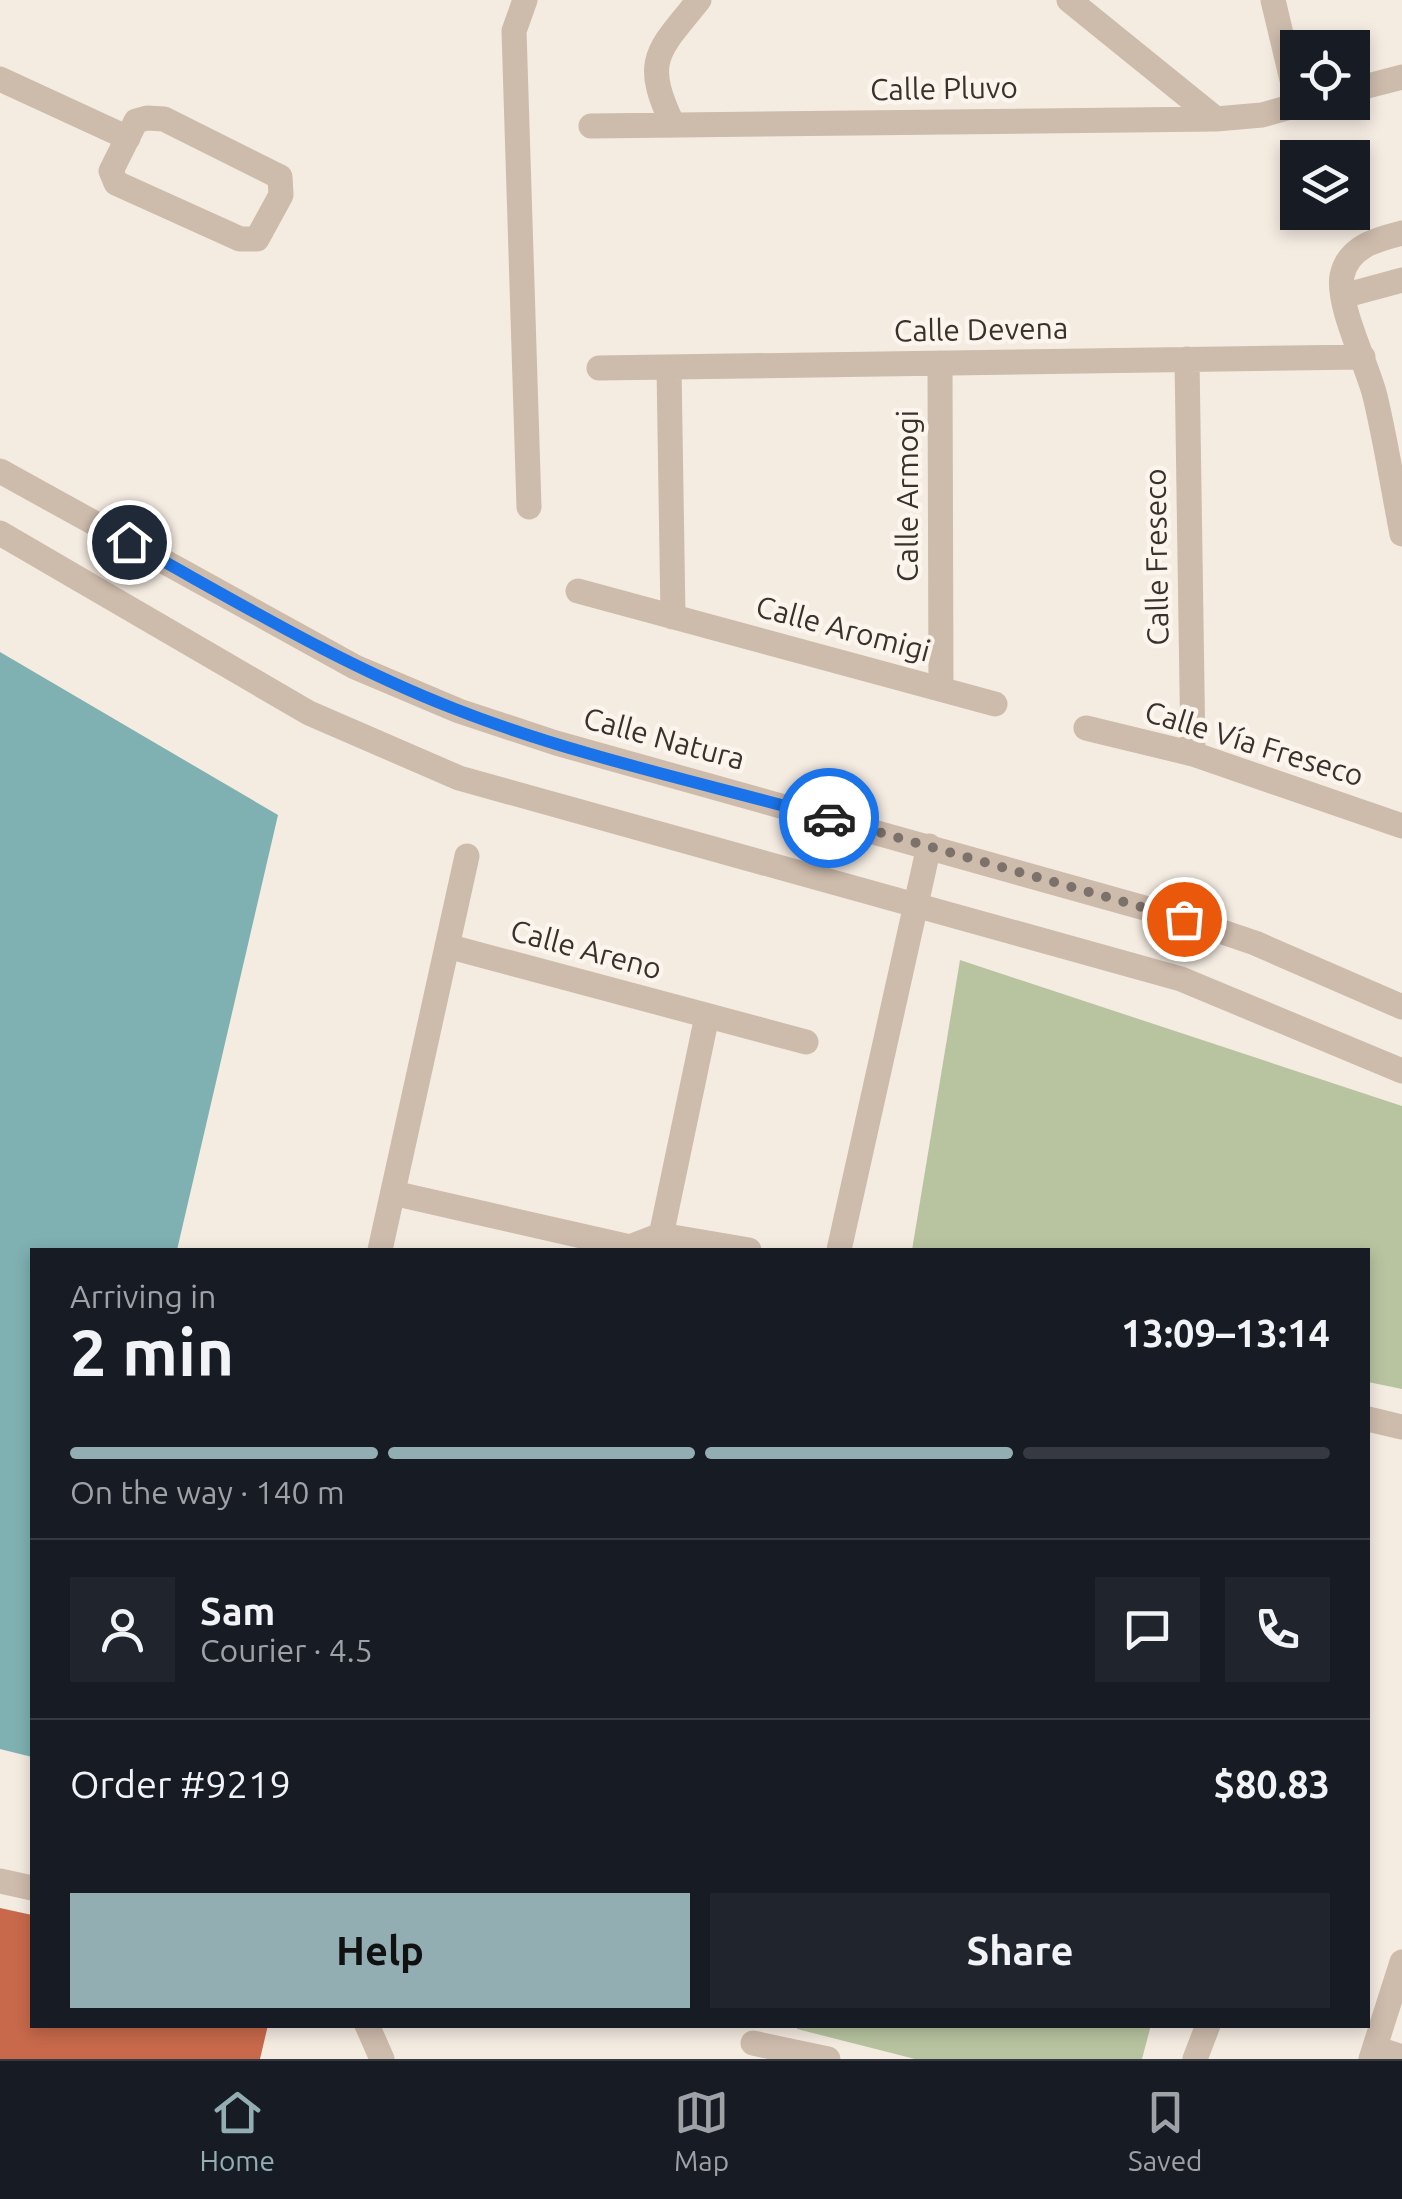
<!DOCTYPE html>
<html lang="en">
<head>
<meta charset="utf-8">
<style>
  body { margin:0; font-family:Ubuntu,sans-serif; background:#20242c; color:#f1f3f6; height:100vh; display:flex; flex-direction:column; font-size:38px; white-space:nowrap }
  * { box-sizing:border-box; margin:0 }
  p { font-size:32px; color:#9ea1a6 }
  .icon { flex:none; width:55px; height:55px; fill:none; stroke:currentColor; stroke-width:2; stroke-linecap:round; stroke-linejoin:round }
  .map { position:relative; flex:1; overflow:hidden }
  .panel { position:absolute; left:30px; top:1248px; width:1340px; height:780px; display:flex; flex-direction:column; background:#171b24; border-radius:0px; box-shadow:0 5px 15px #0003 }
  .panel>* { flex:none }
  .controls { position:absolute; left:1280px; top:30px; display:grid; gap:20px }
  .controls a { display:grid; place-items:center; width:90px; height:90px; border-radius:0px; background:#171b24; box-shadow:0 5px 15px #0003; font-size:50px }
  .pin { position:absolute; display:grid; place-items:center; width:85px; height:85px; color:#fff; margin:-42px; border:5px solid #fff; border-radius:50%; box-shadow:0 2px 10px #0007 }
  .courier { position:absolute; display:grid; place-items:center; width:100px; height:100px; margin:-50px; border:8px solid #1a73e8; border-radius:50%; background:#fff; color:#222; box-shadow:0 2px 12px #0007 }
  .summary em { font-style:normal; font-weight:600 }
  .summary div { display:flex; flex-direction:column-reverse }
  .summary { display:flex; align-items:center; justify-content:space-between; height:170px; padding:0 40px }
  h1 { font-size:65px; font-weight:600; line-height:75px }
  .bar { display:grid; grid-template-columns:repeat(4,1fr); gap:15px 10px; align-content:center; height:120px; padding:0 40px }
  .bar i { height:12px; border-radius:8px; background:#363941 }
  .bar .selected { background:#92aeb2 }
  .bar p { grid-column:span 4 }
  .line { display:flex; align-items:center; gap:25px; padding:0 40px; border-top:2px solid #363941 }
  .line div { flex:1 }
  .round { display:grid; place-items:center; flex:none; width:105px; height:105px; border-radius:0px; background:#20242c }
  .action { display:flex; gap:20px; margin-top:auto; padding:20px 40px }
  .action a { flex:1; height:115px; border-radius:0px; background:#92aeb2; color:#111; font-size:40px; font-weight:600; line-height:115px; text-align:center }
  .action a+a { background:#20242c; color:#f1f3f6 }
  .tabs { display:flex; justify-content:space-around; align-items:center; height:140px; border-top:2px solid #363941; background:#171b24; font-size:28px; color:#9ea1a6 }
  .tabs a { display:grid; justify-items:center; gap:5px }
  .tabs .selected { color:#92aeb2 }
  .map>svg:first-child { display:block }
  .green { fill:#b8c4a0 }
  .water { fill:#7fb0b2 }
  .building { fill:#c8694b }
  .lines { fill:none; stroke-linecap:round; stroke-linejoin:round }
  .minor { stroke:#cdbbac; stroke-width:25 }
  .done { stroke:#7c716b; stroke-width:10; stroke-dasharray:0 18 }
  .route { stroke:#1a73e8; stroke-width:12 }
  .labels { text-anchor:middle; stroke-width:9; stroke-linejoin:round; paint-order:stroke }
  .street-label { font-size:30px; fill:#3b302b; stroke:#fbf5ee }
</style>
</head>
<body>
<div class="map">
<svg width="1402" height="2059" viewBox="0 0 1402 2059">
  <rect width="100%" height="100%" fill="#f4ebe1"/>
  <path class="green" d="M960 960 1402 1106V1389L1368 1382V1250H912Z
    M798 2025H1151L1142 2059H915L797 2029Z"/>
  <path class="water" d="M0 652 278 815 177 1250H32V1757L0 1749Z"/>
  <path class="building" d="M0 1908 32 1915V2025H268L260 2059H0Z"/>
  <g class="lines">
    <path class="minor" d="M525 0 514 31 529 507
      M1069 0 1216 119
      M1273 0 1298 105
      M0 79 128 138
      M1352 90 1402 77
      M147 118 164 119 280 177 281 195 257 239H240L116 183 111 171 136 121Z
      M673 125C642 60 657 52 699 0
      M591 126 1216 119 1262 115 1308 102
      M1402 233C1378 239 1348 246 1342 276 1337 306 1367 364 1375 396 1386 442 1393 488 1402 534
      M1343 296 1402 280
      M1187 359 1193 754
      M940 363 941 689
      M669 367 673 617
      M599 368 1363 357
      M0 471 355 667 459 711 556 743 1184 919 1255 943 1402 1007
      M0 533 309 713 459 778 1181 979 1402 1071
      M578 591 995 704
      M1086 728 1193 754 1402 826
      M447 946 806 1042
      M393 1193 630 1247 661 1235 749 1250
      M380 1250 467 856
      M658 1250 707 1016
      M839 1250 929 846
      M1368 1419 1402 1427
      M0 1881 32 1888
      M367 2025 382 2059
      M753 2043 828 2059
      M1375 2048 1402 2057
      M1195 2059 1208 2025
      M1371 2059 1402 1962"/>
  </g>
  <g class="lines">
    <path class="done" d="M829 818 1184 919"/>
    <path class="route" d="M129 542C236 601 341 665 455 709 575 756 704 783 829 818"/>
  </g>
  <g class="labels">
    <g class="street-label">
      <text transform="translate(944 89) rotate(-1)" y="10">Calle Pluvo</text>
      <text transform="translate(981 330) rotate(-1)" y="10">Calle Devena</text>
      <text transform="translate(908 496) rotate(-90)" y="10">Calle Armogi</text>
      <text transform="translate(1157 557) rotate(-91)" y="10">Calle Freseco</text>
      <text transform="translate(843 629) rotate(15)" y="10">Calle Aromigi</text>
      <text transform="translate(664 739) rotate(15)" y="10">Calle Natura</text>
      <text transform="translate(1254 744) rotate(17)" y="10">Calle Vía Freseco</text>
      <text transform="translate(586 950) rotate(15)" y="10">Calle Areno</text>
    </g>
  </g>
</svg>
<div class="controls">
<a><svg class="icon" aria-label="locate" viewBox="0 0 24 24"><circle cx="12" cy="12" r="6"/><path d="M12 2v4M12 18v4M2 12h4M18 12h4"/></svg></a>
<a><svg class="icon" aria-label="layers" viewBox="0 0 24 24"><path d="M12 4l9 5-9 5-9-5zM3 14l9 5 9-5"/></svg></a>
</div>
<div class="pin" style="left:1184px;top:919px;background:#ea580c"><svg class="icon" aria-label="bag" viewBox="0 0 24 24"><path d="M5 8h14l-1 12H6zM9 8a3 3 0 0 1 6 0"/></svg></div>
<div class="pin" style="left:129px;top:542px;background:#1f2937"><svg class="icon" aria-label="home" viewBox="0 0 24 24"><path d="M3 11l9-7 9 7M6 9v11h12V9"/></svg></div>
<div class="courier" style="left:829px;top:818px"><svg class="icon" aria-label="car" viewBox="0 0 24 24"><path d="M5 17H2v-5l4-1 3-4h7l3 4 3 1v5h-3M9 17h6M6 11h13"/><circle cx="7" cy="17" r="2"/><circle cx="17" cy="17" r="2"/></svg></div>
<section class="panel">
<div class="summary"><div><h1>2 min</h1><p>Arriving in</p></div><em>13:09–13:14</em></div>
<div class="bar"><i class="selected"></i><i class="selected"></i><i class="selected"></i><i></i><p>On the way · 140 m</p></div>
<div class="line" style="height:180px"><a class="round"><svg class="icon" aria-label="person" viewBox="0 0 24 24"><circle cx="12" cy="8" r="4"/><path d="M4 21q1-7 8-7t8 7"/></svg></a><div><b>Sam</b><p>Courier · 4.5</p></div><a class="round"><svg class="icon" aria-label="chat" viewBox="0 0 24 24"><path d="M4 5h16v11H9l-5 4z"/></svg></a><a class="round"><svg class="icon" aria-label="phone" viewBox="0 0 24 24"><path d="M5 4h4l2 5-3 2q2 4 5 5l2-3 5 2v4C11 20 4 13 5 4z"/></svg></a></div>
<div class="line" style="height:130px"><div>Order #9219</div><b>$80.83</b></div>
<div class="action"><a>Help</a><a>Share</a></div>
</section>
</div>
<nav class="tabs">
<a class="selected"><svg class="icon" aria-label="home" viewBox="0 0 24 24"><path d="M3 11l9-7 9 7M6 9v11h12V9"/></svg>Home</a>
<a><svg class="icon" aria-label="map" viewBox="0 0 24 24"><path d="M3 6l6-2 6 2 6-2v14l-6 2-6-2-6 2zM9 4v14M15 6v14"/></svg>Map</a>
<a><svg class="icon" aria-label="saved" viewBox="0 0 24 24"><path d="M7 4h10v16l-5-4-5 4z"/></svg>Saved</a>
</nav>
</body>
</html>
